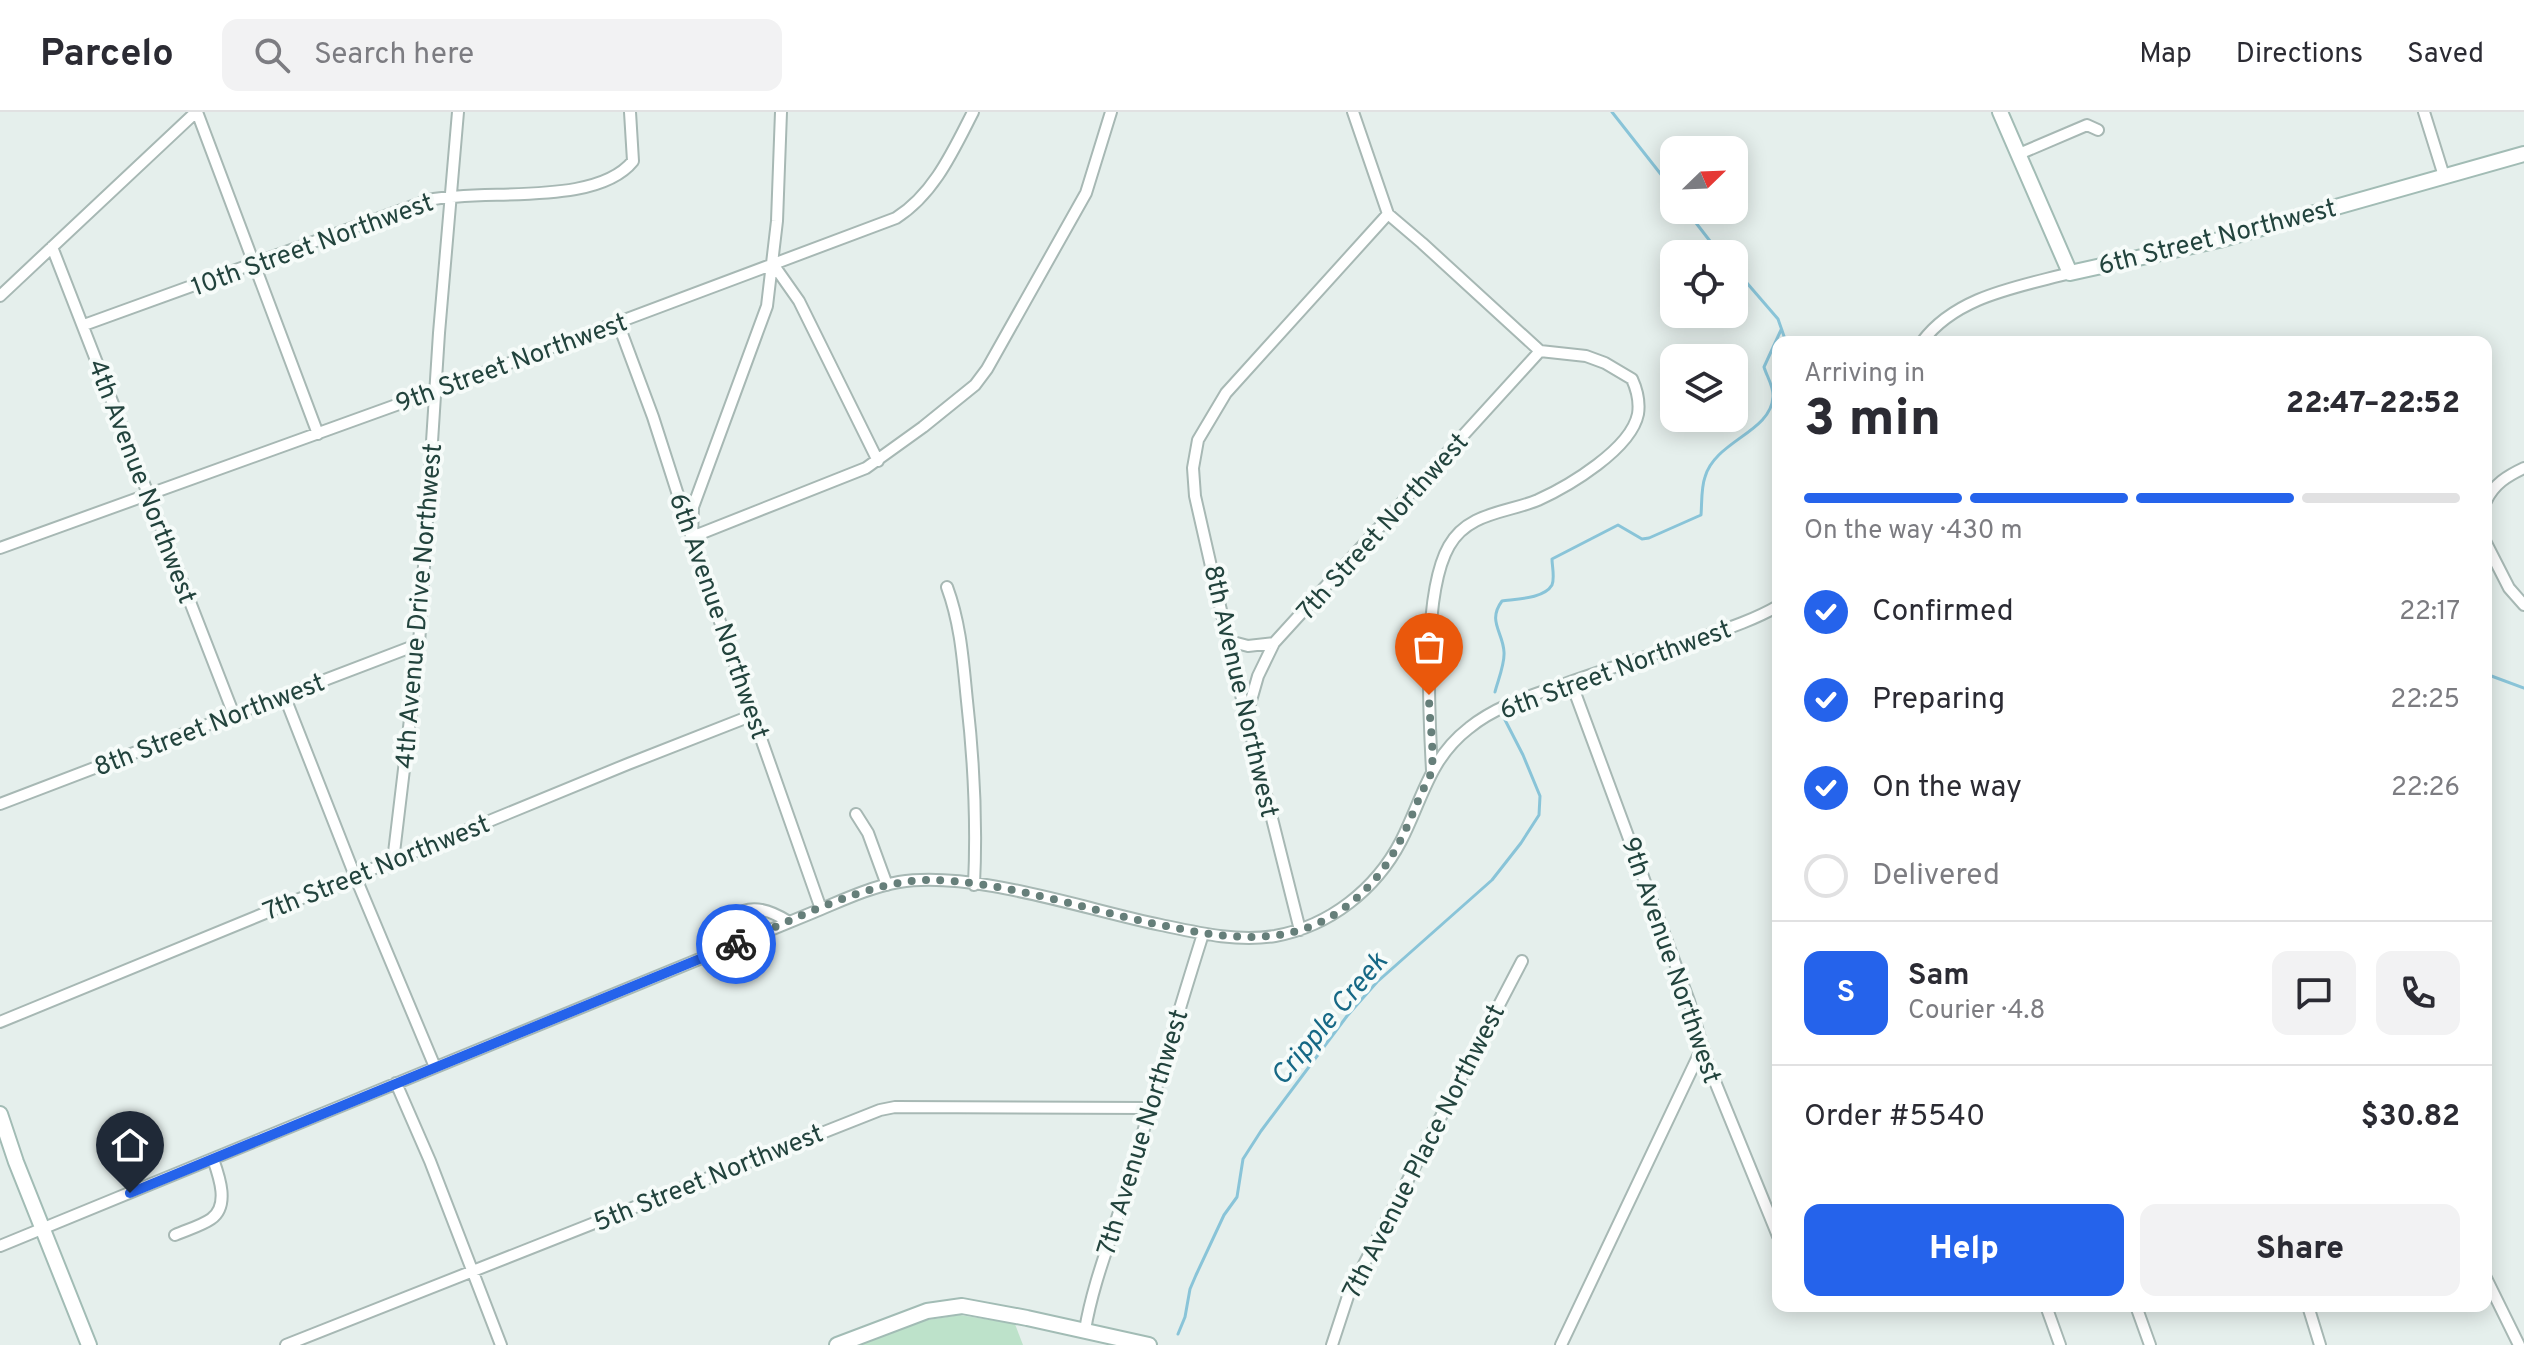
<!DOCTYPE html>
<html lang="en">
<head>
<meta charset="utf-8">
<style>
  body { margin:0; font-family:Overpass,sans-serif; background:#f2f2f3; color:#2b2b33; height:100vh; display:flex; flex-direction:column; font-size:30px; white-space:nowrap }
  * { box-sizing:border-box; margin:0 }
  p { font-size:26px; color:#7c7c81 }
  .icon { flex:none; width:44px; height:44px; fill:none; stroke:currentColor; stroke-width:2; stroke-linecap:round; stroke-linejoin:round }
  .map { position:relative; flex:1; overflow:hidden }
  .panel { position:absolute; left:1772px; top:224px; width:720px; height:976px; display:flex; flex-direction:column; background:#fff; border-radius:16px; box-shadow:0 4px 20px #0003 }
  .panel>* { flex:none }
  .needle { width:52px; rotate:67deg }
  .controls { position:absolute; left:1660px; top:24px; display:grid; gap:16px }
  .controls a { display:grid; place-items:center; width:88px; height:88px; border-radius:16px; background:#fff; box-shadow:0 4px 20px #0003; font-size:40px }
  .pin { position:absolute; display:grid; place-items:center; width:68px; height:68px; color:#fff; margin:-82px -34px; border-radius:50% 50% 50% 0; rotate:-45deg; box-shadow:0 0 8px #0007 }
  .pin .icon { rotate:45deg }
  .courier { position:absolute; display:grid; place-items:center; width:80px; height:80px; margin:-40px; border:6px solid #2563eb; border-radius:50%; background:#fff; color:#222; box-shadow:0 2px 10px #0007 }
  .head em { font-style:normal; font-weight:800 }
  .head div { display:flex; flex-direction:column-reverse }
  .head { display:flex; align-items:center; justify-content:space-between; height:136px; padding:0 32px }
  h1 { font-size:52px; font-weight:800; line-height:60px }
  .bar { display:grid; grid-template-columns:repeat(4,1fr); gap:12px 8px; align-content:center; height:96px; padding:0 32px }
  .bar i { height:10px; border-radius:6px; background:#e1e1e2 }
  .bar .active { background:#2563eb }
  .bar p { grid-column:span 4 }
  .line { display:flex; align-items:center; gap:20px; padding:0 32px; border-top:2px solid #e1e1e2 }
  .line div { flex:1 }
  .round { display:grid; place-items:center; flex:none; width:84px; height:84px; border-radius:16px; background:#f2f2f3 }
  ol { padding:0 32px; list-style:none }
  li { display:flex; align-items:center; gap:24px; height:88px }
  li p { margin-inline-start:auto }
  li .icon { padding:8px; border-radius:50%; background:#2563eb; color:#fff; stroke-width:4 }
  li:last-child { color:#7c7c81 }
  li i { width:44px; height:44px; border:4px solid #e1e1e2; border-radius:50% }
  .action { display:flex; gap:16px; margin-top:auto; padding:16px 32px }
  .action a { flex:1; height:92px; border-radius:16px; background:#2563eb; color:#fff; font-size:32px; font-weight:800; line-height:92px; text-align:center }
  .action a+a { background:#f2f2f3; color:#2b2b33 }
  header { display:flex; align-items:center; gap:48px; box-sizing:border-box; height:112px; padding:0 40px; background:#fff; border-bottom:2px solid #e1e1e2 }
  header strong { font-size:38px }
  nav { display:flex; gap:44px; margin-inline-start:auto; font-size:28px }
  .search { width:560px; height:72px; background:#f2f2f3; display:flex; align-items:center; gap:20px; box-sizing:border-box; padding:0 28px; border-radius:16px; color:#7c7c81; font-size:30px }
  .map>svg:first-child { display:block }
  .green { fill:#bde2ca }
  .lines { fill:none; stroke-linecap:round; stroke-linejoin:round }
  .stream { stroke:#89c4d8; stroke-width:3 }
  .street-casing { stroke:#a7b8b4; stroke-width:14 }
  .secondary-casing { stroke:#a2bcb5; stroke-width:18 }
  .street { stroke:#fff; stroke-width:10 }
  .secondary { stroke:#fff; stroke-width:14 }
  .done { stroke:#667f7a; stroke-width:8; stroke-dasharray:0 14.4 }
  .route { stroke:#2563eb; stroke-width:10 }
  .labels { text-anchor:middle; stroke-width:8; stroke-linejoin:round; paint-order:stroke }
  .street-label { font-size:26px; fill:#22433d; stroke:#f6fbf9 }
  .water-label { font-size:28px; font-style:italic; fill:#166885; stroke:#f6fbf9 }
</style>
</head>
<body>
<header>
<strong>Parcelo</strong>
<div class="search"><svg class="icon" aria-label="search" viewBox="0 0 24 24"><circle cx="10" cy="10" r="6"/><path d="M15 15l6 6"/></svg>Search here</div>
<nav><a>Map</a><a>Directions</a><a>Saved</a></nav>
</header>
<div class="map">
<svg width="2524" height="1233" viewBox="0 0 2524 1233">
  <rect width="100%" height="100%" fill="#e5efec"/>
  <path class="green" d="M960 1203 1015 1212 1023 1233H856L909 1211Z"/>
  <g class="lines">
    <path class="stream" d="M1612 0 1674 79
      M1686 98 1720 142
      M1734 156 1778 207 1786 230
      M2486 562 2524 576
      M1495 580C1498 568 1505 552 1504 540 1503 520 1487 509 1502 489 1515 487 1544 487 1552 473 1555 466 1552 454 1552 447L1618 413 1642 427 1649 426 1701 403C1702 391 1701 376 1705 365 1715 329 1771 320 1773 285 1774 275 1767 265 1764 255L1781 218
      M1178 1222 1185 1205 1190 1177 1196 1163 1224 1103 1237 1085 1243 1047 1261 1019 1347 904 1377 870 1492 768 1521 731 1539 703 1540 684 1523 643 1503 604"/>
    <defs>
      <path id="street" d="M197 0 318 322
        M781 0 777 109 767 194 693 395 692 425 866 356 923 315 975 273 987 257 1086 81 1111 0
        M1353 0 1388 102 1422 131 1540 239 1586 244 1605 251 1632 267C1637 278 1640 289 1638 302 1631 337 1569 374 1538 388 1507 401 1468 400 1449 434 1422 481 1429 602 1432 658
        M2424 0 2444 64
        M2019 42 2087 13 2098 18
        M52 135 234 603
        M773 152 799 189 878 349
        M0 184 196 0
        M618 211 653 305 706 470 821 797
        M84 213 429 88C485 76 596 95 633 49L630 0
        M1922 230C1956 184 2018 175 2070 161
        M2486 389C2494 372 2507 364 2524 356
        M2486 431 2509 476 2524 493
        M0 436 435 279 896 106C934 82 953 39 973 0
        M947 475C961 513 963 550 967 589 974 651 977 711 974 773
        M1229 529 1248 534 1274 531
        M1571 570 1689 889 1707 950 1778 1124
        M284 583 355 764 435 955
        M1248 599 1258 564 1274 531 1540 239
        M0 692 419 532
        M856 702 868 721 887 773
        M393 749 419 532 439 221 458 0
        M1300 818 1233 551 1195 384 1193 356 1198 328 1226 281 1388 102
        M720 838C728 794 753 787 789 810
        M0 910 628 652 753 603
        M396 971 430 1049 501 1233
        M175 1123C186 1118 201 1114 211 1107 230 1094 219 1064 213 1047
        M0 1134 814 800C841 789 870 775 899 770 973 758 1087 798 1161 813 1199 821 1237 830 1275 824 1330 814 1376 777 1401 729 1423 686 1429 647 1469 616 1496 594 1530 584 1562 573 1606 557 1650 544 1694 528 1723 518 1752 509 1778 494
        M2486 1166 2519 1233
        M2046 1194 2060 1233
        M2136 1194 2150 1233
        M2308 1194 2320 1233
        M1085 1218C1093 1170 1112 1125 1126 1078 1151 993 1176 907 1203 822
        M286 1233 880 998 895 995 1149 996
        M1332 1233 1349 1181 1522 849
        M1561 1233 1702 936"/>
      <path id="secondary" d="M2000 0 2070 161 2219 128 2524 42
        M0 1002 16 1050 89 1233
        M837 1233 927 1199 962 1194 1027 1206 1149 1233"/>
    </defs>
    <use href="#street" class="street-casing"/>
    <use href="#secondary" class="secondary-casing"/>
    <use href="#street" class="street"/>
    <use href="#secondary" class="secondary"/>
  </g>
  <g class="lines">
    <path class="done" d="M736 832C794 808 868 768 930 768 999 768 1087 798 1156 812 1237 829 1307 840 1370 773 1394 747 1407 716 1420 684 1424 675 1431 665 1432 656 1434 632 1429 607 1429 583"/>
    <path class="route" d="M130 1081 736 832"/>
  </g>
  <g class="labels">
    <g class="street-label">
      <text transform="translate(2217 124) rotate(-14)" y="9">6th Street Northwest</text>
      <text transform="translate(312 132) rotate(-20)" y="9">10th Street Northwest</text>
      <text transform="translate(511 250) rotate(-20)" y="9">9th Street Northwest</text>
      <text transform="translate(143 369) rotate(69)" y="9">4th Avenue Northwest</text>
      <text transform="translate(1382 414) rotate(-48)" y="9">7th Street Northwest</text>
      <text transform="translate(418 494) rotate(-85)" y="9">4th Avenue Drive Northwest</text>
      <text transform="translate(720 504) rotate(71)" y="9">6th Avenue Northwest</text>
      <text transform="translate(1615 557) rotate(-20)" y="9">6th Street Northwest</text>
      <text transform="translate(1242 579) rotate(77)" y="9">8th Avenue Northwest</text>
      <text transform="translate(209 612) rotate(-21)" y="9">8th Street Northwest</text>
      <text transform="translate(376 755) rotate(-22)" y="9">7th Street Northwest</text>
      <text transform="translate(1672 848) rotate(71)" y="9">9th Avenue Northwest</text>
      <text transform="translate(1142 1020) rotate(-73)" y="9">7th Avenue Northwest</text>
      <text transform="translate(1423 1039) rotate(-63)" y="9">7th Avenue Place Northwest</text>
      <text transform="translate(708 1065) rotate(-22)" y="9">5th Street Northwest</text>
    </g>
    <g class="water-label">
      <text transform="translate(1328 906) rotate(-50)" y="10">Cripple Creek</text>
    </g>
  </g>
</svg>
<div class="controls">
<a><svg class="needle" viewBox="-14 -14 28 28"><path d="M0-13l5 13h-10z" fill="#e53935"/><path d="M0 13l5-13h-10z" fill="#7c7c81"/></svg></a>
<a><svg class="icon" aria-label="locate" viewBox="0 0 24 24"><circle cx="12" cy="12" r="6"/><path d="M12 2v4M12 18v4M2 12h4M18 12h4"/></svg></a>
<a><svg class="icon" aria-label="layers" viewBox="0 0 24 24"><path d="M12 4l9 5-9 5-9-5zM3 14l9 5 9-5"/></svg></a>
</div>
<div class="pin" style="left:1429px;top:583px;background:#ea580c"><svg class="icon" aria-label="bag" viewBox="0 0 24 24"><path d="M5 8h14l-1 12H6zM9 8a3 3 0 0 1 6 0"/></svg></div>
<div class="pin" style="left:130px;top:1081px;background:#1f2937"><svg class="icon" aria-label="home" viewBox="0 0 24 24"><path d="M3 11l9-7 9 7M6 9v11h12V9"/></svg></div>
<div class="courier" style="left:736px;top:832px"><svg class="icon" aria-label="bike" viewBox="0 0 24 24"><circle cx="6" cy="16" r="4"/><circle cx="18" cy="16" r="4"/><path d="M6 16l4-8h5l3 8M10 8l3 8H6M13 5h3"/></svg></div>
<section class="panel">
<div class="head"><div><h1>3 min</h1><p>Arriving in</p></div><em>22:47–22:52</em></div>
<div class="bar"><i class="active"></i><i class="active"></i><i class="active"></i><i></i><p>On the way · 430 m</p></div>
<ol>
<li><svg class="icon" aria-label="check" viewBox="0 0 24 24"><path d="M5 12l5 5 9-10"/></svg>Confirmed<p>22:17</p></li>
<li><svg class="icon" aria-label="check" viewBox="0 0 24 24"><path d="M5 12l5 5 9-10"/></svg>Preparing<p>22:25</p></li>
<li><svg class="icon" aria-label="check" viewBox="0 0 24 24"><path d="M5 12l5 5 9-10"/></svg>On the way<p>22:26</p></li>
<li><i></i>Delivered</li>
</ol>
<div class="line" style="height:144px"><b class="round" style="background:#2563eb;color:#fff">S</b><div><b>Sam</b><p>Courier · 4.8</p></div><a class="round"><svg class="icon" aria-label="chat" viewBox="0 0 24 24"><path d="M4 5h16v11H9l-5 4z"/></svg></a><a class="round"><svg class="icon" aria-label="phone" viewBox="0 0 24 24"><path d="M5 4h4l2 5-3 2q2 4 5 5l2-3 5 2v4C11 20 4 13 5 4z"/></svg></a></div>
<div class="line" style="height:104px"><div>Order #5540</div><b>$30.82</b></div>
<div class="action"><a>Help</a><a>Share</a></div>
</section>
</div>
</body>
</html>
